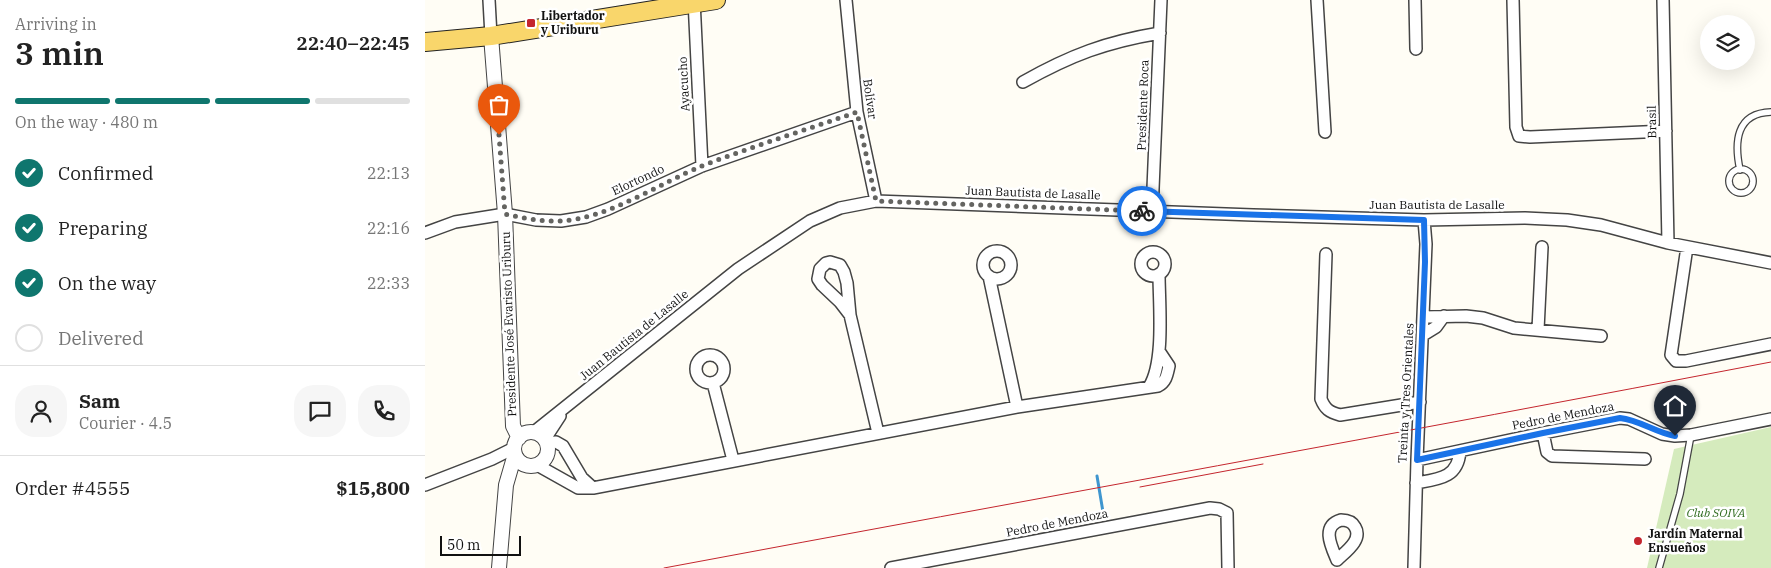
<!DOCTYPE html>
<html lang="en">
<head>
<meta charset="utf-8">
<style>
  body { margin:0; font-family:"IBM Plex Serif",serif; background:#f6f6f6; color:#222; height:100vh; display:flex; flex-direction:column; font-size:19px; white-space:nowrap }
  * { box-sizing:border-box; margin:0 }
  p { font-size:16px; color:#767676 }
  .icon { flex:none; width:28px; height:28px; fill:none; stroke:currentColor; stroke-width:2; stroke-linecap:round; stroke-linejoin:round }
  .map { position:relative; flex:1; overflow:hidden }
  .details { display:flex; flex-direction:column; background:#fff; width:425px }
  .details>* { flex:none }
  .tools { position:absolute; left:1275px; top:15px; display:grid; gap:10px }
  .tools a { display:grid; place-items:center; width:55px; height:55px; border-radius:50%; background:#fff; box-shadow:0 5px 20px #0002; font-size:25px }
  .scale { position:absolute; left:15px; bottom:12px; width:81px; box-sizing:border-box; padding-left:5px; border:2px solid #111; border-top:0; font-size:14px; line-height:18px; white-space:nowrap; color:#111; -webkit-text-stroke:4px #fff; paint-order:stroke }
  .pin { position:absolute; display:grid; place-items:center; width:42px; height:42px; color:#fff; margin:-51px -21px; border-radius:50% 50% 50% 0; rotate:-45deg; box-shadow:0 0 5px #0007 }
  .pin .icon { rotate:45deg }
  .courier { position:absolute; display:grid; place-items:center; width:50px; height:50px; margin:-25px; border:4px solid #1a73e8; border-radius:50%; background:#fff; color:#222; box-shadow:0 1px 6px #0007 }
  .headline em { font-style:normal; font-weight:600 }
  .headline div { display:flex; flex-direction:column-reverse }
  .headline { display:flex; align-items:center; justify-content:space-between; height:85px; padding:0 15px }
  h1 { font-size:32px; font-weight:600; line-height:38px }
  .bar { display:grid; grid-template-columns:repeat(4,1fr); gap:8px 5px; align-content:center; height:60px; padding:0 15px }
  .bar i { height:6px; border-radius:4px; background:#e0e0e0 }
  .bar .on { background:#0f766e }
  .bar p { grid-column:span 4 }
  .line { display:flex; align-items:center; gap:12px; padding:0 15px; border-top:1px solid #e0e0e0 }
  .line div { flex:1 }
  .round { display:grid; place-items:center; flex:none; width:52px; height:52px; border-radius:20px; background:#f6f6f6 }
  ol { padding:0 15px; list-style:none }
  li { display:flex; align-items:center; gap:15px; height:55px }
  li p { margin-inline-start:auto }
  li .icon { padding:5px; border-radius:50%; background:#0f766e; color:#fff; stroke-width:4 }
  li:last-child { color:#767676 }
  li i { width:28px; height:28px; border:2px solid #e0e0e0; border-radius:50% }
  main { display:flex; flex:1; min-height:0 }
  .map>svg:first-child { display:block }
  .green { fill:#d5ebbd }
  .lines { fill:none; stroke-linecap:round; stroke-linejoin:round }
  .stream { stroke:#3f96cf; stroke-width:3 }
  .service-casing { stroke:#444; stroke-width:8 }
  .minor-casing { stroke:#444; stroke-width:14 }
  .tertiary-casing { stroke:#444; stroke-width:16 }
  .primary-casing { stroke:#222; stroke-width:20 }
  .service { stroke:#fff; stroke-width:5.5 }
  .minor { stroke:#fff; stroke-width:11 }
  .tertiary { stroke:#fff; stroke-width:14 }
  .primary { stroke:#f9d66b; stroke-width:18 }
  .tram { stroke:#c4262e; stroke-width:1 }
  .done { stroke:#646461; stroke-width:5; stroke-dasharray:0 9 }
  .route { stroke:#1a73e8; stroke-width:6 }
  .poi-dot { fill:#c4262e; stroke:#fff; stroke-width:2 }
  .labels { text-anchor:middle; stroke-width:5; stroke-linejoin:round; paint-order:stroke }
  .poi-label { font-size:12px; font-weight:bold; fill:#111; stroke:#fff; text-anchor:start }
  .street-label { font-size:12px; fill:#111; stroke:#fff }
  .park-label { font-size:12px; font-style:italic; fill:#2f6b1f; stroke:#fff }
</style>
</head>
<body>
<main>
<section class="details">
<div class="headline"><div><h1>3 min</h1><p>Arriving in</p></div><em>22:40–22:45</em></div>
<div class="bar"><i class="on"></i><i class="on"></i><i class="on"></i><i></i><p>On the way · 480 m</p></div>
<ol>
<li><svg class="icon" aria-label="check" viewBox="0 0 24 24"><path d="M5 12l5 5 9-10"/></svg>Confirmed<p>22:13</p></li>
<li><svg class="icon" aria-label="check" viewBox="0 0 24 24"><path d="M5 12l5 5 9-10"/></svg>Preparing<p>22:16</p></li>
<li><svg class="icon" aria-label="check" viewBox="0 0 24 24"><path d="M5 12l5 5 9-10"/></svg>On the way<p>22:33</p></li>
<li><i></i>Delivered</li>
</ol>
<div class="line" style="height:90px"><a class="round"><svg class="icon" aria-label="person" viewBox="0 0 24 24"><circle cx="12" cy="8" r="4"/><path d="M4 21q1-7 8-7t8 7"/></svg></a><div><b>Sam</b><p>Courier · 4.5</p></div><a class="round"><svg class="icon" aria-label="chat" viewBox="0 0 24 24"><path d="M4 5h16v11H9l-5 4z"/></svg></a><a class="round"><svg class="icon" aria-label="phone" viewBox="0 0 24 24"><path d="M5 4h4l2 5-3 2q2 4 5 5l2-3 5 2v4C11 20 4 13 5 4z"/></svg></a></div>
<div class="line" style="height:65px"><div>Order #4555</div><b>$15,800</b></div>
</section>
<div class="map">
<svg width="1346" height="568" viewBox="0 0 1346 568">
  <rect width="100%" height="100%" fill="#fffdf5"/>
  <path class="green" d="M1346 427V568H1222L1249 449Z"/>
  <g class="lines">
    <path class="stream" d="M672 476 678 512"/>
    <defs>
      <path id="service" d="M1304 181a12 12 0 1 1 24 0a12 12 0 1 1-24 0Z
        M1315 170C1309 142 1311 113 1346 112
        M1234 568 1255 494 1266 435"/>
      <path id="minor" d="M64 0 66 36
        M269 0 277 166
        M421 0 432 112 451 201
        M892 0 900 132
        M990 0 991 49
        M1088 0 1091 127 1094 136 1105 137 1241 131
        M1238 0 1243 243
        M598 82C646 55 681 42 735 33
        M727 212 736 0
        M0 233 30 222 80 214 111 220 136 221 161 217 183 209 277 166 432 112
        M1262 247 1246 355 1251 361H1261L1346 344
        M558 265a14 14 0 1 1 28 0a14 14 0 1 1-28 0Z
        M716 264a12 12 0 1 1 24 0a12 12 0 1 1-24 0Z
        M901 254 896 399C900 409 904 412 915 415L995 402
        M564 276 592 407
        M425 315 415 302 397 285 393 279 395 269 401 263 405 262 415 265 419 272 422 283 425 315 453 433
        M999 317 1041 316 1058 318 1089 328 1176 336
        M1113 330 1117 247
        M998 335 1011 327 1019 316
        M271 369a14 14 0 1 1 28 0a14 14 0 1 1-28 0Z
        M288 383 308 460
        M724 387C740 362 734 304 734 274
        M109 432 313 269 385 221 415 208 451 201 828 215 999 220 1100 218 1142 220 1176 225 1243 243 1346 263
        M1118 433 1122 452 1127 456 1220 459
        M120 439 135 416
        M122 443 131 442 138 446 157 478 168 488
        M992 460 1118 433 1195 418 1204 419 1237 434 1250 436 1266 435 1346 419
        M112 465 153 488H168L592 407 733 386C741 382 742 375 744 366L734 351
        M991 483C1014 479 1033 478 1035 451
        M0 485 67 459 89 448
        M916 520C922 520 927 521 930 527 938 540 920 552 912 560 906 546 896 526 916 520Z
        M466 568 785 508 794 509 802 513 803 568
        M989 568 992 460 1001 244 999 220"/>
      <path id="tertiary" d="M66 36 80 214 88 426 94 438
        M89 449a17 17 0 1 1 34 0a17 17 0 1 1-34 0Z
        M74 568 81 485 90 454"/>
      <path id="primary" d="M0 42 66 36 291 0"/>
    </defs>
    <use href="#service" class="service-casing"/>
    <use href="#minor" class="minor-casing"/>
    <use href="#tertiary" class="tertiary-casing"/>
    <use href="#primary" class="primary-casing"/>
    <use href="#service" class="service"/>
    <use href="#minor" class="minor"/>
    <use href="#tertiary" class="tertiary"/>
    <use href="#primary" class="primary"/>
    <path class="tram" d="M715 487 838 464
      M239 568C608 499 977 433 1346 362"/>
  </g>
  <g class="lines">
    <path class="done" d="M74 135 80 214C98 218 117 222 136 221 182 219 235 183 277 166 328 146 381 130 432 112L451 201 717 211"/>
    <path class="route" d="M717 211 999 220 1000 262 992 460 1118 433 1195 418C1215 420 1231 433 1250 436"/>
  </g>
  <g class="poi-dot">
    <rect x="101" y="18" width="10" height="10" rx="2.5"/>
    <circle cx="1213" cy="541" r="5"/>
  </g>
  <g class="labels">
    <g class="poi-label">
      <text x="116" y="20">Libertador<tspan x="116" dy="14">y Uriburu</tspan></text>
      <text x="1223" y="538">Jardín Maternal<tspan x="1223" dy="14">Ensueños</tspan></text>
    </g>
    <g class="street-label">
      <text transform="translate(259 84) rotate(-93)" y="4">Ayacucho</text>
      <text transform="translate(445 99) rotate(82)" y="4">Bolívar</text>
      <text transform="translate(718 105) rotate(-88)" y="4">Presidente Roca</text>
      <text transform="translate(1227 122) rotate(-91)" y="4">Brasil</text>
      <text transform="translate(213 180) rotate(-25)" y="4">Elortondo</text>
      <text transform="translate(608 193) rotate(2)" y="4">Juan Bautista de Lasalle</text>
      <text x="1012" y="209">Juan Bautista de Lasalle</text>
      <text transform="translate(84 324) rotate(-92)" y="4">Presidente José Evaristo Uriburu</text>
      <text transform="translate(209 335) rotate(-39)" y="4">Juan Bautista de Lasalle</text>
      <text transform="translate(981 393) rotate(-87)" y="4">Treinta y Tres Orientales</text>
      <text transform="translate(1138 416) rotate(-11)" y="4">Pedro de Mendoza</text>
      <text transform="translate(632 523) rotate(-11)" y="4">Pedro de Mendoza</text>
    </g>
    <g class="park-label">
      <text x="1291" y="517">Club SOIVA</text>
    </g>
  </g>
</svg>
<div class="tools">
<a><svg class="icon" aria-label="layers" viewBox="0 0 24 24"><path d="M12 4l9 5-9 5-9-5zM3 14l9 5 9-5"/></svg></a>
</div>
<div class="scale">50 m</div>
<div class="pin" style="left:74px;top:135px;background:#ea580c"><svg class="icon" aria-label="bag" viewBox="0 0 24 24"><path d="M5 8h14l-1 12H6zM9 8a3 3 0 0 1 6 0"/></svg></div>
<div class="pin" style="left:1250px;top:436px;background:#1f2937"><svg class="icon" aria-label="home" viewBox="0 0 24 24"><path d="M3 11l9-7 9 7M6 9v11h12V9"/></svg></div>
<div class="courier" style="left:717px;top:211px"><svg class="icon" aria-label="bike" viewBox="0 0 24 24"><circle cx="6" cy="16" r="4"/><circle cx="18" cy="16" r="4"/><path d="M6 16l4-8h5l3 8M10 8l3 8H6M13 5h3"/></svg></div>
</div>
</main>
</body>
</html>
